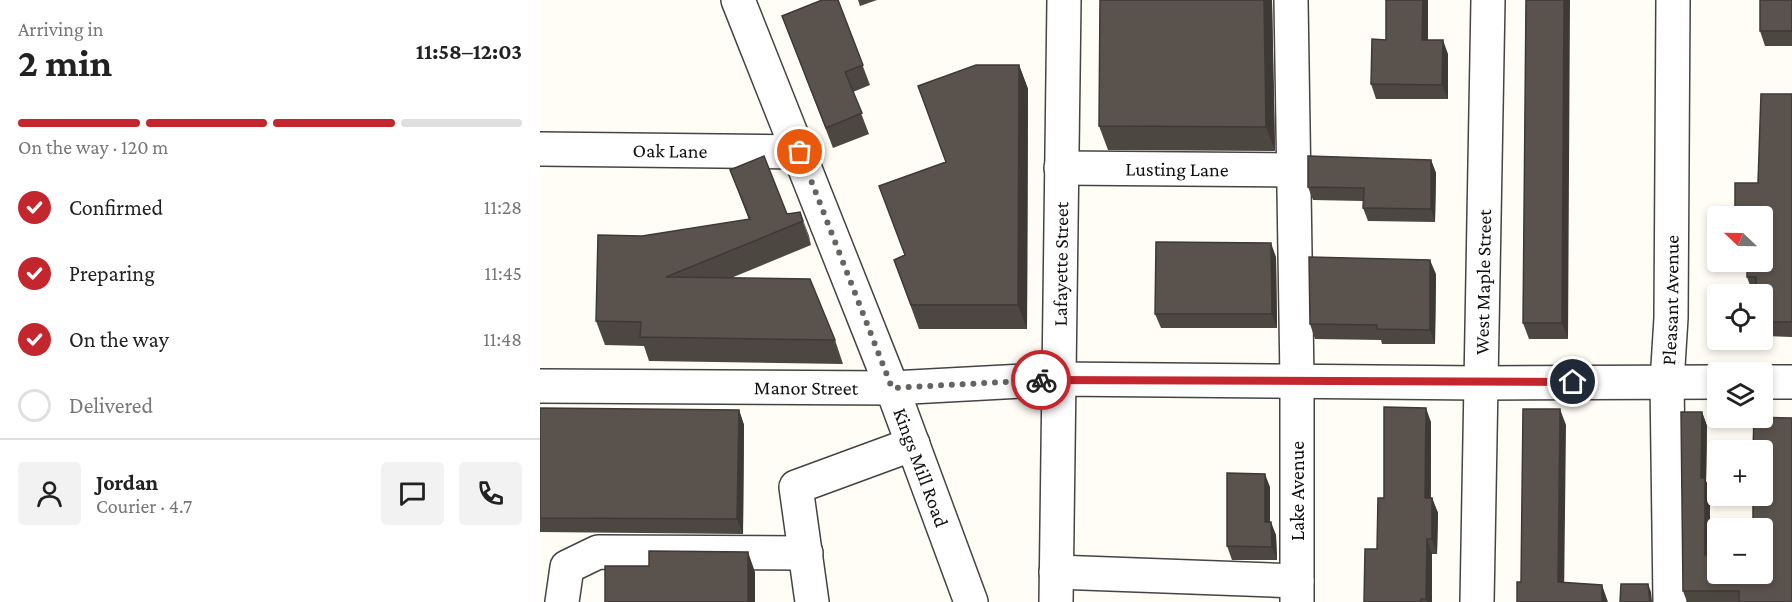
<!DOCTYPE html>
<html lang="en">
<head>
<meta charset="utf-8">
<style>
  body { margin:0; font-family:"Crimson Pro",serif; background:#f2f2f2; color:#222; height:100vh; display:flex; flex-direction:column; font-size:22px; white-space:nowrap }
  * { box-sizing:border-box; margin:0 }
  p { font-size:20px; color:#767676 }
  .icon { flex:none; width:33px; height:33px; fill:none; stroke:currentColor; stroke-width:2; stroke-linecap:round; stroke-linejoin:round }
  .map { position:relative; flex:1; overflow:hidden }
  .panel { display:flex; flex-direction:column; background:#fff; width:540px }
  .panel>* { flex:none }
  .needle { width:39px; rotate:292deg }
  .buttons { position:absolute; left:1167px; top:206px; display:grid; gap:12px }
  .buttons a { display:grid; place-items:center; width:66px; height:66px; border-radius:6px; background:#fff; box-shadow:0 3px 9px #0003; font-size:30px }
  .pin { position:absolute; display:grid; place-items:center; width:51px; height:51px; color:#fff; margin:-26px; border:3px solid #fff; border-radius:50%; box-shadow:0 2px 6px #0007 }
  .courier { position:absolute; display:grid; place-items:center; width:60px; height:60px; margin:-30px; border:4px solid #c4262e; border-radius:50%; background:#fff; color:#222; box-shadow:0 2px 8px #0007 }
  .overview em { font-style:normal; font-weight:700 }
  .overview div { display:flex; flex-direction:column-reverse }
  .overview { display:flex; align-items:center; justify-content:space-between; height:102px; padding:0 18px }
  h1 { font-size:39px; font-weight:700; line-height:45px }
  .bar { display:grid; grid-template-columns:repeat(4,1fr); gap:9px 6px; align-content:center; height:72px; padding:0 18px }
  .bar i { height:8px; border-radius:4px; background:#e0e0e0 }
  .bar .active { background:#c4262e }
  .bar p { grid-column:span 4 }
  .line { display:flex; align-items:center; gap:15px; padding:0 18px; border-top:2px solid #e0e0e0 }
  .line div { flex:1 }
  .round { display:grid; place-items:center; flex:none; width:63px; height:63px; border-radius:6px; background:#f2f2f2 }
  ol { padding:0 18px; list-style:none }
  li { display:flex; align-items:center; gap:18px; height:66px }
  li p { margin-inline-start:auto }
  li .icon { padding:6px; border-radius:50%; background:#c4262e; color:#fff; stroke-width:4 }
  li:last-child { color:#767676 }
  li i { width:33px; height:33px; border:3px solid #e0e0e0; border-radius:50% }
  main { display:flex; flex:1; min-height:0 }
  .map>svg:first-child { display:block }
  .lines { fill:none; stroke-linecap:round; stroke-linejoin:round }
  .minor-casing { stroke:#444; stroke-width:36 }
  .minor { stroke:#fff; stroke-width:33 }
  .wall { fill:#4d4742 }
  .shaded-wall { fill:#3f3936 }
  .building { fill:#5a524d; stroke:#3f3936; stroke-width:1.5 }
  .done { stroke:#646461; stroke-width:6; stroke-dasharray:0 10.8 }
  .route { stroke:#c4262e; stroke-width:8 }
  .labels { text-anchor:middle; stroke-width:6; stroke-linejoin:round; paint-order:stroke }
  .street-label { font-size:20px; fill:#111; stroke:#fff }
</style>
</head>
<body>
<main>
<section class="panel">
<div class="overview"><div><h1>2 min</h1><p>Arriving in</p></div><em>11:58–12:03</em></div>
<div class="bar"><i class="active"></i><i class="active"></i><i class="active"></i><i></i><p>On the way · 120 m</p></div>
<ol>
<li><svg class="icon" aria-label="check" viewBox="0 0 24 24"><path d="M5 12l5 5 9-10"/></svg>Confirmed<p>11:28</p></li>
<li><svg class="icon" aria-label="check" viewBox="0 0 24 24"><path d="M5 12l5 5 9-10"/></svg>Preparing<p>11:45</p></li>
<li><svg class="icon" aria-label="check" viewBox="0 0 24 24"><path d="M5 12l5 5 9-10"/></svg>On the way<p>11:48</p></li>
<li><i></i>Delivered</li>
</ol>
<div class="line" style="height:108px"><a class="round"><svg class="icon" aria-label="person" viewBox="0 0 24 24"><circle cx="12" cy="8" r="4"/><path d="M4 21q1-7 8-7t8 7"/></svg></a><div><b>Jordan</b><p>Courier · 4.7</p></div><a class="round"><svg class="icon" aria-label="chat" viewBox="0 0 24 24"><path d="M4 5h16v11H9l-5 4z"/></svg></a><a class="round"><svg class="icon" aria-label="phone" viewBox="0 0 24 24"><path d="M5 4h4l2 5-3 2q2 4 5 5l2-3 5 2v4C11 20 4 13 5 4z"/></svg></a></div>
</section>
<div class="map">
<svg width="1252" height="602" viewBox="0 0 1252 602">
  <rect width="100%" height="100%" fill="#fffdf5"/>
  <g class="lines">
    <defs>
      <g id="minor">
        <path id="s1" d="M198 0 352 388 431 602"/>
        <path d="M751 0 757 380V602"/>
        <path id="s2" d="M0 149 260 152"/>
        <path id="s3" d="M521 168 753 170"/>
        <path d="M1222 382H1252"/>
        <path id="s4" d="M0 386 352 388 518 379 940 383 1178 382"/>
        <path d="M516 572 757 581"/>
        <path d="M22 602 27 567 58 552 266 553"/>
        <path d="M272 602 256 487 373 444"/>
        <path id="s5" d="M516 602 524 0"/>
        <path id="s6" d="M937 602 948 0"/>
        <path id="s7" d="M1130 602 1127 382 1131 318 1133 0"/>
      </g>
    </defs>
    <use href="#minor" class="minor-casing"/>
    <use href="#minor" class="minor"/>
  </g>
  <path class="wall" d="M298 0 330 85 313 92 329 134 293 148 242 16Z
    M318 0H337L320 6Z
    M560 0H732L735 151 568 150 559 126Z
    M846 0H888V40L908 54V99H836L831 84 846 40Z
    M986 0 1028 339H989L983 323Z
    M1252 0V46H1225L1220 31Z
    M479 65 488 89 487 329H379L354 260 365 256 405 162Z
    M1252 94V337L1222 336V294L1216 292 1212 291 1207 277 1218 183Z
    M891 160 896 173 895 222 828 221 823 208V201L773 200 768 187Z
    M190 170 247 214 260 212 271 245 191 278 295 340 303 364 109 361 104 346 65 345 56 321 102 236 209 220Z
    M736 257 737 328H621L615 314Z
    M896 274 895 344H842L841 340 775 339 770 324Z
    M0 408 199 410 204 425 203 534 0 532Z
    M1162 412 1167 426 1166 481 1170 492V555L1252 602H1147L1143 591Z
    M891 422V498H892L898 513 897 554H892V602H824L837 549Z
    M730 487V522L736 535 737 560H692L687 546Z"/>
  <path class="shaded-wall" d="M724 0H732L735 151 726 127Z
    M883 0H888V54L882 40Z
    M1024 0H1030L1028 339 1022 323Z
    M903 40 908 54V99L902 85Z
    M479 65 488 89 487 329 478 305Z
    M891 160 896 173 895 222 891 209Z
    M260 212 269 236 271 245Z
    M731 243 736 257 737 328 732 314Z
    M890 260 896 274 895 344 890 330Z
    M886 408 891 422 890 513 885 498Z
    M1020 409 1026 425 1024 599 1018 582Z
    M199 410 204 425 203 534 197 519Z
    M1162 412 1167 426 1166 481 1170 492V568L1165 555 1161 478Z
    M725 474 730 487V535L725 522Z
    M892 498 898 513 897 554 892 539Z
    M731 522 736 535 737 560 732 547Z
    M887 539 892 554V602H887L886 599Z
    M208 552 215 572V602H208Z
    M1108 584 1111 592 1112 602H1110Z
    M1062 585 1068 602H1062Z"/>
  <path class="building" d="M282 0H298L323 65 305 72 322 113 286 128 242 16Z
    M560 0H724L726 127 559 126Z
    M846 0H883L882 40H903L902 85 831 84 832 39 846 40Z
    M986 0H1024L1022 323H983Z
    M1220 0H1252V31H1220Z
    M436 65H479L478 305H371L354 260 365 255 339 186 406 162 378 86Z
    M1221 94H1252V322H1222V294H1216V277H1207V261H1222V216H1195V183H1218Z
    M224 156 247 214 260 212 263 221 126 277 270 279 295 340 100 337 101 322 56 321 58 235 102 236 210 219 190 170Z
    M768 156 891 160V209L823 208 824 188 768 187Z
    M616 242 731 243 732 314H615Z
    M769 257 890 260V330L837 329V325L770 324Z
    M844 407 886 408 885 498H892V539H887L886 599H881V602H824L825 549H837L838 498H844Z
    M0 408 199 410 197 519 0 518Z
    M983 409H1020L1018 582 1062 585V602H977V582H981Z
    M1141 412H1162L1161 478H1165V555H1178V573H1222V528H1213V495H1222V450H1213L1214 417 1252 418V602H1199V591H1143Z
    M687 473 725 474V522H731L732 547 687 546Z
    M109 551 208 552V602H65V566H109Z
    M1081 584H1108L1110 602H1080Z"/>
  <g class="lines">
    <path class="done" d="M260 152 352 388 501 380"/>
    <path class="route" d="M501 380 1033 382"/>
  </g>
  <g class="labels">
    <g class="street-label">
      <text dy="7" stroke="none"><textPath href="#s2" startOffset="130">Oak Lane</textPath></text>
      <text dy="7" stroke="none"><textPath href="#s3" startOffset="116">Lusting Lane</textPath></text>
      <text dy="7" stroke="none"><textPath href="#s5" startOffset="338">Lafayette Street</textPath></text>
      <text dy="7" stroke="none"><textPath href="#s6" startOffset="320">West Maple Street</textPath></text>
      <text dy="7" stroke="none"><textPath href="#s7" startOffset="302">Pleasant Avenue</textPath></text>
      <text dy="7" stroke="none"><textPath href="#s4" startOffset="266">Manor Street</textPath></text>
      <text dy="7" stroke="none"><textPath href="#s1" startOffset="502">Kings Mill Road</textPath></text>
      <text transform="translate(757 491) rotate(-90)" y="7">Lake Avenue</text>
    </g>
  </g>
</svg>
<div class="buttons">
<a><svg class="needle" viewBox="-14 -14 28 28"><path d="M0-13l5 13h-10z" fill="#e53935"/><path d="M0 13l5-13h-10z" fill="#767676"/></svg></a>
<a><svg class="icon" aria-label="locate" viewBox="0 0 24 24"><circle cx="12" cy="12" r="6"/><path d="M12 2v4M12 18v4M2 12h4M18 12h4"/></svg></a>
<a><svg class="icon" aria-label="layers" viewBox="0 0 24 24"><path d="M12 4l9 5-9 5-9-5zM3 14l9 5 9-5"/></svg></a>
<a>+</a>
<a>−</a>
</div>
<div class="pin" style="left:260px;top:152px;background:#ea580c"><svg class="icon" aria-label="bag" viewBox="0 0 24 24"><path d="M5 8h14l-1 12H6zM9 8a3 3 0 0 1 6 0"/></svg></div>
<div class="pin" style="left:1033px;top:382px;background:#1f2937"><svg class="icon" aria-label="home" viewBox="0 0 24 24"><path d="M3 11l9-7 9 7M6 9v11h12V9"/></svg></div>
<div class="courier" style="left:501px;top:380px"><svg class="icon" aria-label="bike" viewBox="0 0 24 24"><circle cx="6" cy="16" r="4"/><circle cx="18" cy="16" r="4"/><path d="M6 16l4-8h5l3 8M10 8l3 8H6M13 5h3"/></svg></div>
</div>
</main>
</body>
</html>
